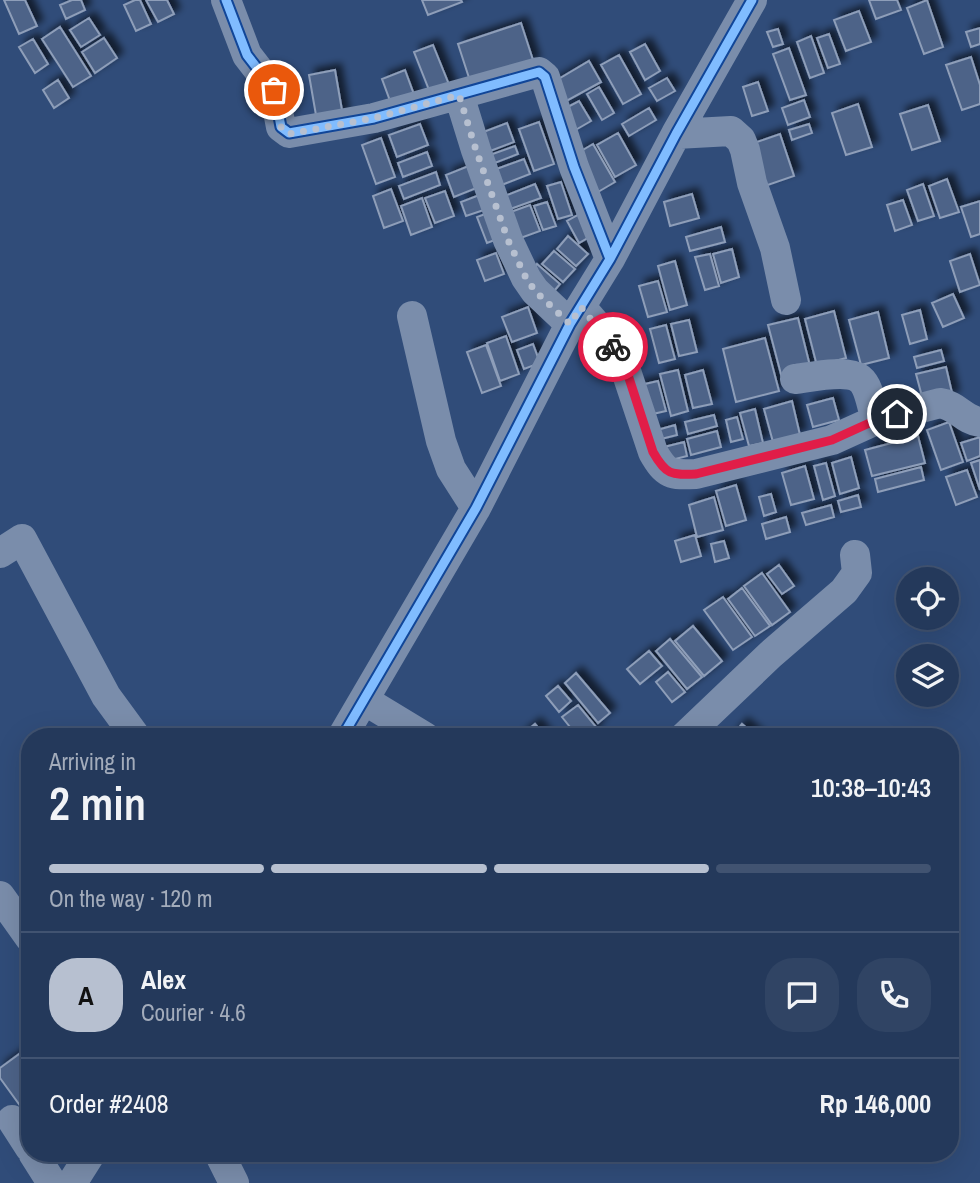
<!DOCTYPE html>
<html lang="en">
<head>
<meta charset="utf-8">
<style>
  body { margin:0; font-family:"Archivo Narrow",sans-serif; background:#304464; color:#f1f3f6; height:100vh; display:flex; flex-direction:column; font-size:26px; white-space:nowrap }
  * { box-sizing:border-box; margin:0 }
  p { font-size:23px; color:#a3acbb }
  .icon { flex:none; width:38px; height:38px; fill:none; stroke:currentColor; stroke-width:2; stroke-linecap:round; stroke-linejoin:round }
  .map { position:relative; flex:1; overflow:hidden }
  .details { position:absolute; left:21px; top:728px; width:938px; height:434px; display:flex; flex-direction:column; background:#24395b; border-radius:28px; box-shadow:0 7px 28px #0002,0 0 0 2px #415371 }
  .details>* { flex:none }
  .fabs { position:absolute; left:896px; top:567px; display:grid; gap:14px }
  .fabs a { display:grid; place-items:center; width:63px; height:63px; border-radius:50%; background:#24395b; box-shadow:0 7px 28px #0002,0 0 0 2px #415371; font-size:35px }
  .pin { position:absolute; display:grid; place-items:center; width:60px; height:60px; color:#fff; margin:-30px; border:4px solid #fff; border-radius:50%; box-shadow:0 2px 7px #0007 }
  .courier { position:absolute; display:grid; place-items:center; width:70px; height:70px; margin:-35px; border:5px solid #e11d48; border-radius:50%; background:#fff; color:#222; box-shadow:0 2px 9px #0007 }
  .overview em { font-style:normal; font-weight:600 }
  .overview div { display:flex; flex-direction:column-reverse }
  .overview { display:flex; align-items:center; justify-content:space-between; height:119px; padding:0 28px }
  h1 { font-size:46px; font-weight:600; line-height:52px }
  .bar { display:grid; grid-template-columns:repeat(4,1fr); gap:10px 7px; align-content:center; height:84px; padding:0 28px }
  .bar i { height:9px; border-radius:5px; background:#415371 }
  .bar .selected { background:#b7c0d0 }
  .bar p { grid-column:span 4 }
  .line { display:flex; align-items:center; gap:18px; padding:0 28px; border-top:2px solid #415371 }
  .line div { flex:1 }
  .round { display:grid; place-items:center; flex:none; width:74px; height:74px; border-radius:28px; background:#304464 }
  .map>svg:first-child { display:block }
  .building { fill:#4e6488; stroke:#8e9eb9; stroke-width:2; filter:url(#shadow) }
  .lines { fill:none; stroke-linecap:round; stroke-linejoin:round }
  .minor { stroke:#7a8dab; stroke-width:30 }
  .cycleway-casing { stroke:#114698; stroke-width:13 }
  .cycleway { stroke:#80bcff; stroke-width:9 }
  .done { stroke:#b7c0d0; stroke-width:7; stroke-dasharray:0 12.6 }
  .route { stroke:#e11d48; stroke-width:9 }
</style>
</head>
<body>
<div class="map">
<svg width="980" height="1183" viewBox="0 0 980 1183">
  <defs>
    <filter id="shadow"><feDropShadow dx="6" dy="-6" stdDeviation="3.5" flood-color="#0009"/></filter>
  </defs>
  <rect width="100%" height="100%" fill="#304c79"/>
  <path class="building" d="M4 0H25L37 26 19 34Z
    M72 0H81L85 10 66 19 60 5Z
    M135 0H140L151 24 136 31 124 5Z
    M146 0H167L174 14 158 22Z
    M422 0H461L462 2 428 15Z
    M869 0H897L901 10 876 19Z
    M927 0 943 47 924 54 907 8Z
    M859 11 871 42 846 51 834 20Z
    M89 18 100 35 81 47 70 30Z
    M521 23 534 63 471 84 458 44Z
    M60 27 91 76 73 87 42 39Z
    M980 28V44L971 47 966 32Z
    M778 29 783 44 773 47 767 32Z
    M829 34 840 64 828 68 817 38Z
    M811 36 824 73 810 78 797 42Z
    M104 38 117 58 95 73 82 52Z
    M33 39 48 64 35 73 19 47Z
    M645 44 660 71 645 80 630 52Z
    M433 45 452 92 433 100 414 52Z
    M789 48 806 95 790 100 773 54Z
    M619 55 641 94 623 104 601 65Z
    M971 57 980 85V104L962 110 946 65Z
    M589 61 601 82 561 104 550 84Z
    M335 70 343 116 317 121 309 75Z
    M405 70 416 100 393 109 382 79Z
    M667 78 675 91 657 101 649 88Z
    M58 80 69 98 54 108 43 90Z
    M758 82 768 111 752 116 743 87Z
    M599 87 614 113 602 120 587 94Z
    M804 100 810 117 788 125 782 108Z
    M579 101 591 121 572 132 560 111Z
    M858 104 872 147 846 155 832 113Z
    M928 105 940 141 912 150 900 114Z
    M649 108 656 120 629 136 622 124Z
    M539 122 554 164 534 171 519 129Z
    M507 123 514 142 485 153 478 134Z
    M420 124 428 145 397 157 389 135Z
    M809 124 812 133 792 140 789 130Z
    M618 133 636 165 615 177 597 145Z
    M780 134 794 176 762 187 748 145Z
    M381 138 395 177 376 184 362 145Z
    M593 144 615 182 598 192 576 154Z
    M515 146 518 154 487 166 484 157Z
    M427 152 432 166 403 177 398 163Z
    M524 159 530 174 494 188 488 172Z
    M471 165 479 187 454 197 446 175Z
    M436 172 440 185 404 199 399 186Z
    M947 179 959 212 940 218 929 186Z
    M561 182 572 215 558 219 547 186Z
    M535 184 541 198 502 212 497 199Z
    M923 184 934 216 918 221 907 190Z
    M391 189 403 221 384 228 373 196Z
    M445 191 454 216 435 223 425 198Z
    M487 192 493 207 466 216 461 202Z
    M692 194 699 218 670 226 664 202Z
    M422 198 432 227 411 235 401 206Z
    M903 200 912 225 895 231 887 205Z
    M980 201V234L971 237 961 207Z
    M547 202 556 226 543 230 534 206Z
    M530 205 540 231 515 240 505 214Z
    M493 211 503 237 487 243 477 217Z
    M585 211 598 232 579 243 567 221Z
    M721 227 725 242 690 251 686 237Z
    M568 236 588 254 576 266 557 249Z
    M732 249 739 277 721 283 713 254Z
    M554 251 575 269 563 282 542 264Z
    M496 253 504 274 485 281 477 260Z
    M710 254 719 286 705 290 695 257Z
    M970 254 980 285 960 292 950 261Z
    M675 261 687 305 670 310 658 266Z
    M537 264 560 284 549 297 526 277Z
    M658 281 667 312 648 317 639 286Z
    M953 294 964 318 943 327 932 303Z
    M528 307 537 333 512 342 502 317Z
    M920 310 927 339 910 344 902 315Z
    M834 311 846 358 817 366 805 319Z
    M878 312 889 358 861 365 849 320Z
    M798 318 811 370 782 378 768 325Z
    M689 320 697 352 679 356 671 324Z
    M666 325 675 359 659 363 650 329Z
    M506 336 519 374 500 381 487 343Z
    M765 338 779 391 736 402 723 349Z
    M533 344 540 363 524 369 517 350Z
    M486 345 501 386 482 393 467 352Z
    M941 350 944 361 917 368 914 357Z
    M946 367 953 397 924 404 916 374Z
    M678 370 688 411 671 416 660 374Z
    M703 370 712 404 693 408 685 375Z
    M658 381 666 411 644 416 636 386Z
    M833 398 839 420 813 427 807 405Z
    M792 401 800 435 773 442 764 409Z
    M755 409 763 443 749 446 740 413Z
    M714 415 717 426 688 434 685 422Z
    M737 417 743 439 731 442 726 420Z
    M949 422 963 462 941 470 927 430Z
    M675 425 677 435 653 441 650 432Z
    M717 431 721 447 691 455 687 439Z
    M918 436 925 463 872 476 865 450Z
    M980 437V456L967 461 961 443Z
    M684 442 687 456 660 463 656 449Z
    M851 457 859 488 840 494 832 463Z
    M980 460V490L971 463Z
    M826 463 835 496 823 500 814 466Z
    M805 466 814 499 791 505 782 473Z
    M921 467 924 480 878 492 875 479Z
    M967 470 977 497 956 505 946 477Z
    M736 485 746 520 726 526 716 491Z
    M771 494 776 512 764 516 759 497Z
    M858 495 861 507 841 512 838 501Z
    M714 497 723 530 697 537 689 505Z
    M831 505 834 517 806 525 802 513Z
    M786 517 790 532 766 539 762 524Z
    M695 535 701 556 681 562 675 541Z
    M724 541 729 558 715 562 711 544Z
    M779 565 794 586 782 594 767 574Z
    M762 573 790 612 772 625 744 586Z
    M742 588 770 626 755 636 728 599Z
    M723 597 752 637 733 650 704 610Z
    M693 626 722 661 704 676 675 641Z
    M670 639 702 677 687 689 656 651Z
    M649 651 662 666 640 684 627 669Z
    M668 672 685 692 672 702 656 682Z
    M576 673 610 713 598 723 565 683Z
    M558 686 571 701 559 712 546 696Z
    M578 705 597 728 586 737H578L562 717Z
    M535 724 546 737H519Z
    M742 724 758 737H731Z
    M30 1046V1106L24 1111 0 1078V1068Z"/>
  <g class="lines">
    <path class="minor" d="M226 0 247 55 274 90 281 127 289 133 374 118 539 72 545 77 574 167 610 259
      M459 95 476 150 508 240 526 278 535 291 570 324
      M676 134 731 131 741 140 745 150 752 183 775 248 786 300
      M581 307 606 336 622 359 653 452C666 475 671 475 696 474L832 440 876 420 940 403C956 405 964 420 980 422
      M412 316 441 441 451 469 476 508
      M795 379C811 377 847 369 860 379 870 387 872 409 876 420
      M0 553 22 539 106 696 136 737
      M364 700 425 737
      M342 737 476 508 570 324 610 259 676 134 752 0
      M684 737 770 655 844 591 857 573 855 555
      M0 896 30 938
      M12 1120 30 1148
      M33 1153 52 1183
      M219 1153 234 1183
      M72 1183 91 1153"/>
    <defs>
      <path id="cycleway" d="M226 0 247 55 274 90 281 127 289 133 374 118 539 72 545 77 574 167 610 259
        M342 737 476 508 570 324 610 259 676 134 752 0"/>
    </defs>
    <use href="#cycleway" class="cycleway-casing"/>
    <use href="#cycleway" class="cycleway"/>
  </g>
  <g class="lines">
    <path class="done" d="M274 90 281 127 289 134 374 118 459 95 476 150 508 240 526 278 535 291 570 324 581 307 613 347"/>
    <path class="route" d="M613 347 627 372 653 452C666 475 671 475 696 474L832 440 876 420 897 414"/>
  </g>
</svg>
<div class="fabs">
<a><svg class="icon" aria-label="locate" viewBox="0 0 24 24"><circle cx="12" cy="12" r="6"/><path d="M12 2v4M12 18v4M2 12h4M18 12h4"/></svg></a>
<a><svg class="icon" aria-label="layers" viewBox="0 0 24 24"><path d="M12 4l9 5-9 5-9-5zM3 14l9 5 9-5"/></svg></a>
</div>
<div class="pin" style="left:274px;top:90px;background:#ea580c"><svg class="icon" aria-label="bag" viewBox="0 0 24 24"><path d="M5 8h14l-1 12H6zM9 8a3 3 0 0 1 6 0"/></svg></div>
<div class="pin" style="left:897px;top:414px;background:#1f2937"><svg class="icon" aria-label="home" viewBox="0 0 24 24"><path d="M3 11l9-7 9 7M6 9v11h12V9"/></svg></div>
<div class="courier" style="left:613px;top:347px"><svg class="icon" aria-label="bike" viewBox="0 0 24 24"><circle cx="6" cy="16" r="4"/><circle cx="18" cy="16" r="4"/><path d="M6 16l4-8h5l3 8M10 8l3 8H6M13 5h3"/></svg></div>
<section class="details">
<div class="overview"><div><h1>2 min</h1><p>Arriving in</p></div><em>10:38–10:43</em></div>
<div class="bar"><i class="selected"></i><i class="selected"></i><i class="selected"></i><i></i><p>On the way · 120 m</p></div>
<div class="line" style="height:126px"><b class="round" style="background:#b7c0d0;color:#111">A</b><div><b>Alex</b><p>Courier · 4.6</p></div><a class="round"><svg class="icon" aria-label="chat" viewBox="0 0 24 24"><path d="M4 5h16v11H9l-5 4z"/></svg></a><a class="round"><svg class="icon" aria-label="phone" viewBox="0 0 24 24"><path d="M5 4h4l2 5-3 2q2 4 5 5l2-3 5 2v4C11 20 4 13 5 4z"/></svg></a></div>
<div class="line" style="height:91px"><div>Order #2408</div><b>Rp 146,000</b></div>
</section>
</div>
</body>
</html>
